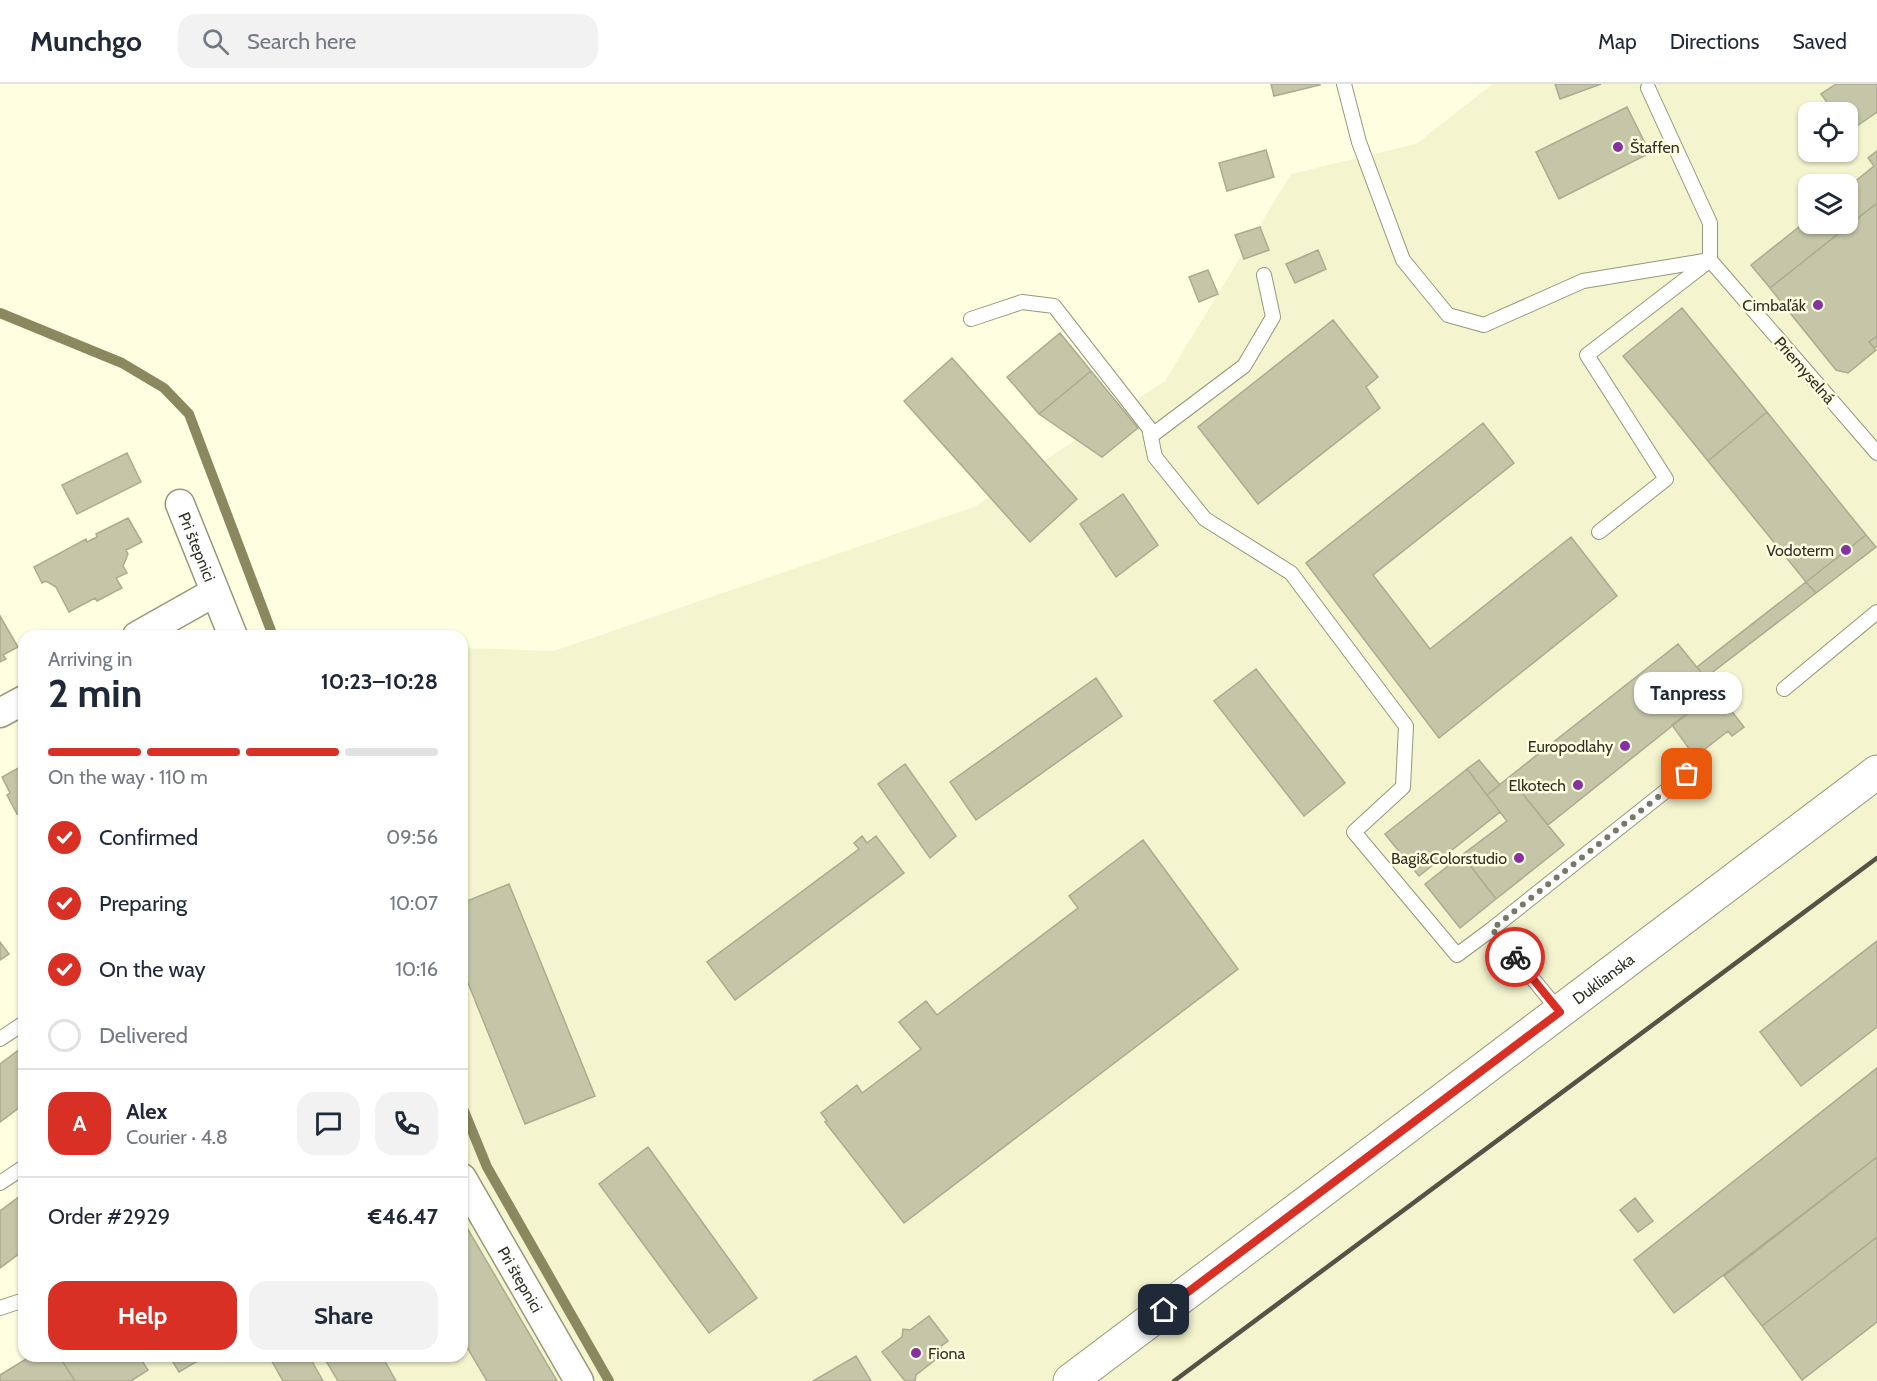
<!DOCTYPE html>
<html lang="en">
<head>
<meta charset="utf-8">
<style>
  body { margin:0; font-family:Cabin,sans-serif; background:#f2f2f3; color:#1f2937; height:100vh; display:flex; flex-direction:column; font-size:22px; white-space:nowrap }
  * { box-sizing:border-box; margin:0 }
  p { font-size:20px; color:#747a83 }
  .icon { flex:none; width:33px; height:33px; fill:none; stroke:currentColor; stroke-width:2; stroke-linecap:round; stroke-linejoin:round }
  .map { position:relative; flex:1; overflow:hidden }
  .drawer { position:absolute; left:18px; top:546px; width:450px; height:732px; display:flex; flex-direction:column; background:#fff; border-radius:18px; box-shadow:0 2px 4px #0004 }
  .drawer>* { flex:none }
  .tools { position:absolute; left:1798px; top:18px; display:grid; gap:12px }
  .tools a { display:grid; place-items:center; width:60px; height:60px; border-radius:12px; background:#fff; box-shadow:0 2px 4px #0004; font-size:30px }
  .pin { position:absolute; display:grid; place-items:center; width:51px; height:51px; color:#fff; margin:-26px; border-radius:12px; box-shadow:0 3px 9px #0006 }
  .courier { position:absolute; display:grid; place-items:center; width:60px; height:60px; margin:-30px; border:4px solid #d93025; border-radius:50%; background:#fff; color:#222; box-shadow:0 2px 8px #0007 }
  .bubble { position:absolute; height:42px; border-radius:18px; background:#fff; box-shadow:0 2px 4px #0004; font-size:20px; font-weight:700; line-height:42px; text-align:center }
  .head em { font-style:normal; font-weight:700 }
  .head div { display:flex; flex-direction:column-reverse }
  .head { display:flex; align-items:center; justify-content:space-between; height:102px; padding:0 30px }
  h1 { font-size:39px; font-weight:700; line-height:45px }
  .bar { display:grid; grid-template-columns:repeat(4,1fr); gap:9px 6px; align-content:center; height:72px; padding:0 30px }
  .bar i { height:8px; border-radius:4px; background:#e0e1e3 }
  .bar .on { background:#d93025 }
  .bar p { grid-column:span 4 }
  .line { display:flex; align-items:center; gap:15px; padding:0 30px; border-top:2px solid #e0e1e3 }
  .line div { flex:1 }
  .round { display:grid; place-items:center; flex:none; width:63px; height:63px; border-radius:18px; background:#f2f2f3 }
  ol { padding:0 30px; list-style:none }
  li { display:flex; align-items:center; gap:18px; height:66px }
  li p { margin-inline-start:auto }
  li .icon { padding:6px; border-radius:50%; background:#d93025; color:#fff; stroke-width:4 }
  li:last-child { color:#747a83 }
  li i { width:33px; height:33px; border:3px solid #e0e1e3; border-radius:50% }
  .action { display:flex; gap:12px; margin-top:auto; padding:12px 30px }
  .action a { flex:1; height:69px; border-radius:18px; background:#d93025; color:#fff; font-size:24px; font-weight:700; line-height:69px; text-align:center }
  .action a+a { background:#f2f2f3; color:#1f2937 }
  header { display:flex; align-items:center; gap:36px; box-sizing:border-box; height:84px; padding:0 30px; background:#fff; border-bottom:2px solid #e0e1e3 }
  header strong { font-size:28px }
  nav { display:flex; gap:33px; margin-inline-start:auto; font-size:21px }
  .search { width:420px; height:54px; background:#f2f2f3; display:flex; align-items:center; gap:15px; box-sizing:border-box; padding:0 21px; border-radius:18px; color:#747a83; font-size:22px }
  .map>svg:first-child { display:block }
  .built { fill:#f4f4cf; fill-rule:evenodd }
  .lines { fill:none; stroke-linecap:round; stroke-linejoin:round }
  .stream { stroke:#89885e; stroke-width:10 }
  .building { fill:#c5c5a8; stroke:#abab8f; stroke-width:1.5 }
  .lane-casing { stroke:#97977b; stroke-width:16 }
  .street-casing { stroke:#97977b; stroke-width:31 }
  .primary-casing { stroke:#97977b; stroke-width:35 }
  .lane { stroke:#fff; stroke-width:14 }
  .street { stroke:#fff; stroke-width:28 }
  .primary { stroke:#fff; stroke-width:33 }
  .rail { stroke:#545446; stroke-width:4.5 }
  .done { stroke:#787866; stroke-width:6; stroke-dasharray:0 10.8 }
  .route { stroke:#d93025; stroke-width:8 }
  .poi-dot { fill:#85319f; stroke:#fefee0; stroke-width:2 }
  .labels { text-anchor:middle; stroke-width:5; stroke-linejoin:round; paint-order:stroke }
  .poi-label { font-size:16px; fill:#303025; stroke:#fefee0; text-anchor:end }
  .street-label { font-size:16px; fill:#303025; stroke:#fefee0 }
</style>
</head>
<body>
<header>
<strong>Munchgo</strong>
<div class="search"><svg class="icon" aria-label="search" viewBox="0 0 24 24"><circle cx="10" cy="10" r="6"/><path d="M15 15l6 6"/></svg>Search here</div>
<nav><a>Map</a><a>Directions</a><a>Saved</a></nav>
</header>
<div class="map">
<svg width="1877" height="1297" viewBox="0 0 1877 1297">
  <rect width="100%" height="100%" fill="#fefee0"/>
  <path class="built" d="M1493 0H1877V1297H127L154 1272H462V564L554 567 974 423 1165 297 1291 90 1416 60ZM1809 28H1848V68H1809ZM1809 100H1848V140H1809Z"/>
  <g class="lines">
    <path class="stream" d="M0 229 122 279 164 304 189 330 273 552
      M462 1022 487 1083 609 1297"/>
  </g>
  <path class="building" d="M1271 0H1320V1L1274 12Z
    M1555 0H1601L1560 15Z
    M1836 0H1877V28L1848 48V28H1834L1821 10Z
    M1627 23 1650 69 1559 115 1536 68Z
    M1266 66 1274 93 1227 107 1219 79Z
    M1877 67V119L1770 204 1751 181 1809 135V140H1848V103L1874 82 1868 74Z
    M1877 119V252L1869 258 1876 266 1848 289 1836 286 1770 204Z
    M1260 143 1269 166 1244 175 1235 151Z
    M1318 166 1326 185 1295 199 1286 180Z
    M1208 186 1218 210 1199 218 1189 193Z
    M1682 224 1767 328 1708 377 1623 272Z
    M1333 236 1378 293 1366 303 1380 324 1258 420 1198 343Z
    M1060 249 1091 287 1039 330 1007 293Z
    M1877 252V262L1875 264 1869 258Z
    M952 274 1077 415 1030 458 904 317Z
    M1091 287 1138 344 1102 373 1039 330Z
    M1767 328 1866 451 1806 498 1708 377Z
    M1483 339 1514 379 1373 491 1430 565 1571 453 1617 512 1439 654 1306 479Z
    M127 369 141 398 77 430 62 401Z
    M1123 410 1158 461 1116 493 1080 440Z
    M128 434 142 458 126 466 128 470 123 482 127 489 116 494 122 504 97 517 95 514 69 528 56 503 46 497 42 499 34 483 86 455 87 458 97 453 96 450Z
    M1866 451 1876 463 1816 509 1806 498Z
    M1806 498 1816 509 1705 594 1697 583Z
    M0 532 18 563 3 571 6 575 0 578Z
    M1678 560 1716 607 1548 741 1509 693Z
    M1256 585 1345 699 1304 732 1214 617Z
    M1096 594 1122 632 976 736 950 698Z
    M1716 607 1744 643 1732 652 1728 647 1695 673 1672 641Z
    M1479 676 1500 701 1487 711 1467 685Z
    M905 680 956 752 930 774 878 700Z
    M24 681V731L17 730 7 711 10 709 2 693Z
    M1467 685 1500 728 1419 792 1385 750Z
    M1509 693 1564 761 1496 815 1462 771 1507 737 1487 711Z
    M862 752 867 759 876 752 904 789 735 916 707 878 859 765 854 759Z
    M1143 756 1238 885 904 1139 825 1038 827 1037 821 1029 857 1001 862 1009 921 965 899 938 926 917 937 931 1078 824 1069 812Z
    M1462 771 1496 815 1460 844 1425 800Z
    M509 800 595 1012 525 1040 462 884V819Z
    M1877 857V943L1801 1002 1760 948Z
    M0 858 9 870 0 876Z
    M24 962V1020L0 1038V980Z
    M1877 984V1073L1674 1229 1634 1176Z
    M648 1063 757 1214 709 1249 599 1100Z
    M1877 1073V1153L1762 1242 1724 1192Z
    M24 1109V1166L0 1184V1127Z
    M1635 1114 1653 1137 1638 1148 1620 1126Z
    M463 1137 557 1297H487L462 1255Z
    M1877 1153V1238L1802 1296 1762 1242Z
    M929 1232 948 1257 940 1263 944 1269 916 1291 915 1297H905L882 1268 902 1253 903 1245 910 1246Z
    M31 1272H59L75 1297H0V1291Z
    M59 1272H139L148 1286 131 1297H75Z
    M169 1272H206L179 1288Z
    M269 1272H309L323 1297H283Z
    M323 1272H382L396 1297H338Z
    M856 1272 871 1297H813Z"/>
  <g class="lines">
    <defs>
      <path id="lane" d="M1344 0 1359 58 1403 176 1448 231 1484 241 1583 197 1710 176
        M1648 4 1710 139V176
        M1710 176 1877 369
        M971 235 1022 218 1054 222 1149 344 1155 373 1205 435 1291 489 1406 642 1403 703 1354 748 1457 871 1492 845 1560 928
        M1151 352 1244 282 1273 233 1264 191
        M1599 448 1666 395 1587 271 1709 177
        M1784 605 1877 528
        M1492 845 1687 690
        M0 955 24 939
        M0 1099 24 1083
        M0 1224 24 1216"/>
      <g id="street">
        <path id="s1" d="M180 420 233 552"/>
        <path d="M137 552 215 508"/>
        <path d="M0 629 24 616"/>
        <path id="s2" d="M462 1094 579 1297"/>
      </g>
      <g id="primary">
        <path id="s3" d="M1070 1297 1877 688"/>
      </g>
    </defs>
    <use href="#lane" class="lane-casing"/>
    <use href="#street" class="street-casing"/>
    <use href="#primary" class="primary-casing"/>
    <use href="#lane" class="lane"/>
    <use href="#street" class="street"/>
    <use href="#primary" class="primary"/>
    <path class="rail" d="M1174 1297 1877 774"/>
  </g>
  <g class="lines">
    <path class="done" d="M1515 873 1492 845 1687 690"/>
    <path class="route" d="M1164 1226 1560 928 1515 873"/>
  </g>
  <g class="poi-dot">
    <circle cx="1618" cy="63" r="6"/>
    <circle cx="1818" cy="221" r="6"/>
    <circle cx="1846" cy="466" r="6"/>
    <circle cx="1625" cy="662" r="6"/>
    <circle cx="1578" cy="701" r="6"/>
    <circle cx="1519" cy="774" r="6"/>
    <circle cx="916" cy="1269" r="6"/>
  </g>
  <g class="labels">
    <g class="poi-label">
      <text x="1630" y="69" text-anchor="start">Štaffen</text>
      <text x="1806" y="227">Cimbaľák</text>
      <text x="1834" y="472">Vodoterm</text>
      <text x="1613" y="668">Europodlahy</text>
      <text x="1566" y="707">Elkotech</text>
      <text x="1507" y="780">Bagi&amp;Colorstudio</text>
      <text x="928" y="1275" text-anchor="start">Fiona</text>
    </g>
    <g class="street-label">
      <text transform="translate(1805 286) rotate(49)" y="6">Priemyselná</text>
      <text dy="6" stroke="none"><textPath href="#s1" startOffset="46">Pri štepnici</textPath></text>
      <text dy="6" stroke="none"><textPath href="#s3" startOffset="668">Duklianska</textPath></text>
      <text dy="6" stroke="none"><textPath href="#s2" startOffset="117">Pri štepnici</textPath></text>
    </g>
  </g>
</svg>
<div class="tools">
<a><svg class="icon" aria-label="locate" viewBox="0 0 24 24"><circle cx="12" cy="12" r="6"/><path d="M12 2v4M12 18v4M2 12h4M18 12h4"/></svg></a>
<a><svg class="icon" aria-label="layers" viewBox="0 0 24 24"><path d="M12 4l9 5-9 5-9-5zM3 14l9 5 9-5"/></svg></a>
</div>
<div class="pin" style="left:1687px;top:690px;background:#ea580c"><svg class="icon" aria-label="bag" viewBox="0 0 24 24"><path d="M5 8h14l-1 12H6zM9 8a3 3 0 0 1 6 0"/></svg></div>
<div class="pin" style="left:1164px;top:1226px;background:#1f2937"><svg class="icon" aria-label="home" viewBox="0 0 24 24"><path d="M3 11l9-7 9 7M6 9v11h12V9"/></svg></div>
<div class="courier" style="left:1515px;top:873px"><svg class="icon" aria-label="bike" viewBox="0 0 24 24"><circle cx="6" cy="16" r="4"/><circle cx="18" cy="16" r="4"/><path d="M6 16l4-8h5l3 8M10 8l3 8H6M13 5h3"/></svg></div>
<div class="bubble" style="left:1634px;top:588px;width:108px">Tanpress</div>
<section class="drawer">
<div class="head"><div><h1>2 min</h1><p>Arriving in</p></div><em>10:23–10:28</em></div>
<div class="bar"><i class="on"></i><i class="on"></i><i class="on"></i><i></i><p>On the way · 110 m</p></div>
<ol>
<li><svg class="icon" aria-label="check" viewBox="0 0 24 24"><path d="M5 12l5 5 9-10"/></svg>Confirmed<p>09:56</p></li>
<li><svg class="icon" aria-label="check" viewBox="0 0 24 24"><path d="M5 12l5 5 9-10"/></svg>Preparing<p>10:07</p></li>
<li><svg class="icon" aria-label="check" viewBox="0 0 24 24"><path d="M5 12l5 5 9-10"/></svg>On the way<p>10:16</p></li>
<li><i></i>Delivered</li>
</ol>
<div class="line" style="height:108px"><b class="round" style="background:#d93025;color:#fff">A</b><div><b>Alex</b><p>Courier · 4.8</p></div><a class="round"><svg class="icon" aria-label="chat" viewBox="0 0 24 24"><path d="M4 5h16v11H9l-5 4z"/></svg></a><a class="round"><svg class="icon" aria-label="phone" viewBox="0 0 24 24"><path d="M5 4h4l2 5-3 2q2 4 5 5l2-3 5 2v4C11 20 4 13 5 4z"/></svg></a></div>
<div class="line" style="height:78px"><div>Order #2929</div><b>€46.47</b></div>
<div class="action"><a>Help</a><a>Share</a></div>
</section>
</div>
</body>
</html>
